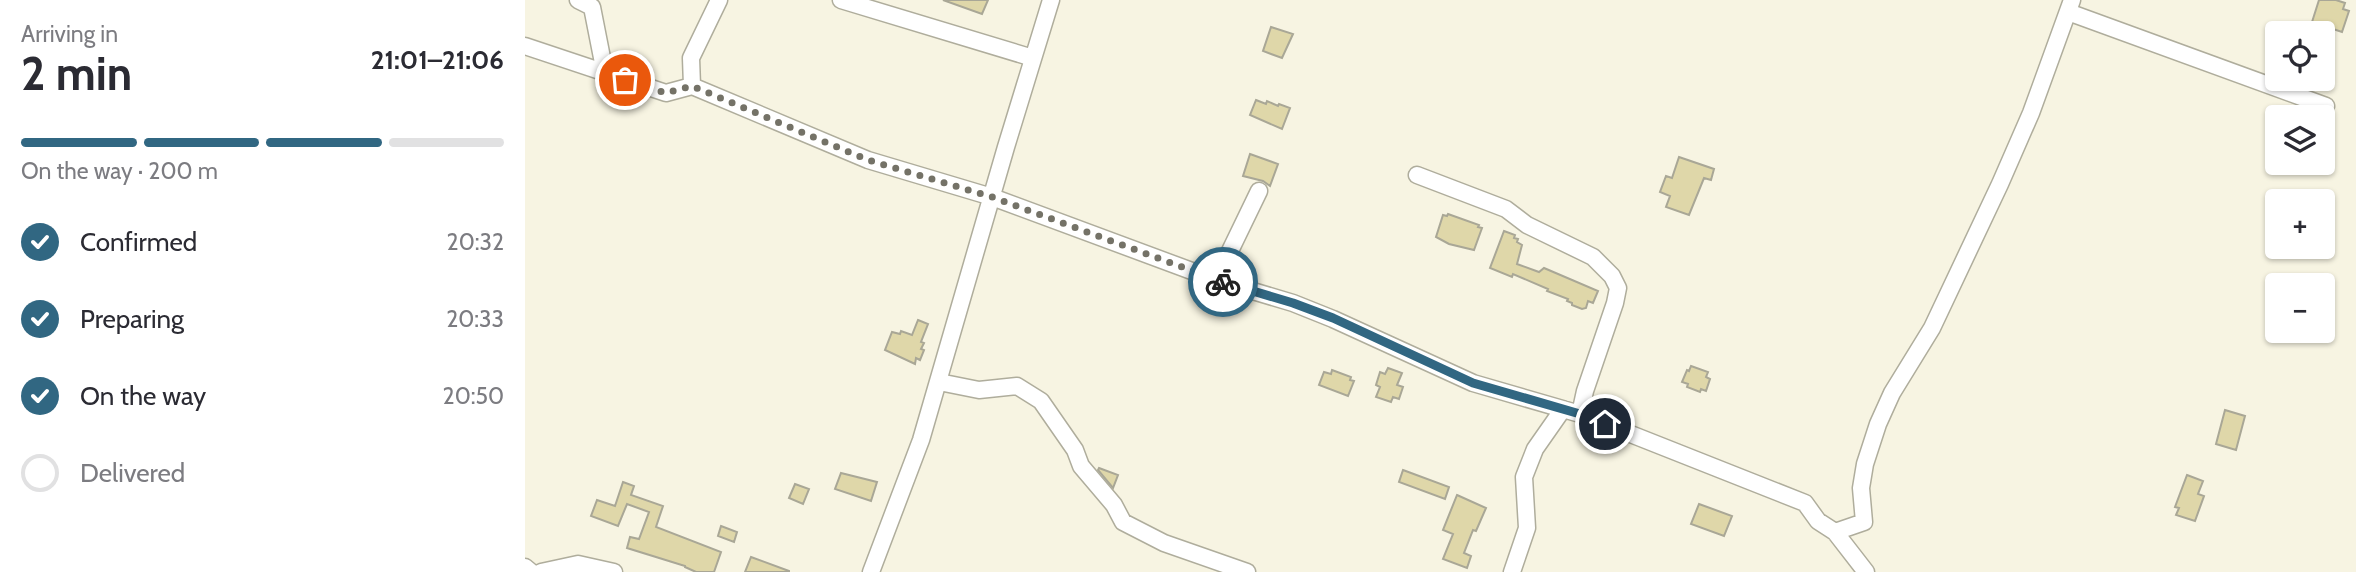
<!DOCTYPE html>
<html lang="en">
<head>
<meta charset="utf-8">
<style>
  body { margin:0; font-family:Cabin,sans-serif; background:#f7f7f7; color:#2b2b33; height:100vh; display:flex; flex-direction:column; font-size:26px; white-space:nowrap }
  * { box-sizing:border-box; margin:0 }
  p { font-size:23px; color:#7c7c81 }
  .icon { flex:none; width:38px; height:38px; fill:none; stroke:currentColor; stroke-width:2; stroke-linecap:round; stroke-linejoin:round }
  .map { position:relative; flex:1; overflow:hidden }
  .panel { display:flex; flex-direction:column; background:#fff; width:525px }
  .panel>* { flex:none }
  .tools { position:absolute; left:1740px; top:21px; display:grid; gap:14px }
  .tools a { display:grid; place-items:center; width:70px; height:70px; border-radius:7px; background:#fff; box-shadow:0 2px 5px #0004; font-size:35px }
  .pin { position:absolute; display:grid; place-items:center; width:60px; height:60px; color:#fff; margin:-30px; border:4px solid #fff; border-radius:50%; box-shadow:0 2px 7px #0007 }
  .courier { position:absolute; display:grid; place-items:center; width:70px; height:70px; margin:-35px; border:5px solid #316782; border-radius:50%; background:#fff; color:#222; box-shadow:0 2px 9px #0007 }
  .overview em { font-style:normal; font-weight:700 }
  .overview div { display:flex; flex-direction:column-reverse }
  .overview { display:flex; align-items:center; justify-content:space-between; height:119px; padding:0 21px }
  h1 { font-size:46px; font-weight:700; line-height:52px }
  .bar { display:grid; grid-template-columns:repeat(4,1fr); gap:10px 7px; align-content:center; height:84px; padding:0 21px }
  .bar i { height:9px; border-radius:5px; background:#e1e1e2 }
  .bar .active { background:#316782 }
  .bar p { grid-column:span 4 }
  ol { padding:0 21px; list-style:none }
  li { display:flex; align-items:center; gap:21px; height:77px }
  li p { margin-inline-start:auto }
  li .icon { padding:7px; border-radius:50%; background:#316782; color:#fff; stroke-width:4 }
  li:last-child { color:#7c7c81 }
  li i { width:38px; height:38px; border:4px solid #e1e1e2; border-radius:50% }
  main { display:flex; flex:1; min-height:0 }
  .map>svg:first-child { display:block }
  .building { fill:#dfd7a9; stroke:#a9a796; stroke-width:2 }
  .lines { fill:none; stroke-linecap:round; stroke-linejoin:round }
  .minor-casing { stroke:#afad9c; stroke-width:19 }
  .minor { stroke:#fff; stroke-width:16 }
  .done { stroke:#747267; stroke-width:7; stroke-dasharray:0 12.6 }
  .route { stroke:#316782; stroke-width:9 }
</style>
</head>
<body>
<main>
<section class="panel">
<div class="overview"><div><h1>2 min</h1><p>Arriving in</p></div><em>21:01–21:06</em></div>
<div class="bar"><i class="active"></i><i class="active"></i><i class="active"></i><i></i><p>On the way · 200 m</p></div>
<ol>
<li><svg class="icon" aria-label="check" viewBox="0 0 24 24"><path d="M5 12l5 5 9-10"/></svg>Confirmed<p>20:32</p></li>
<li><svg class="icon" aria-label="check" viewBox="0 0 24 24"><path d="M5 12l5 5 9-10"/></svg>Preparing<p>20:33</p></li>
<li><svg class="icon" aria-label="check" viewBox="0 0 24 24"><path d="M5 12l5 5 9-10"/></svg>On the way<p>20:50</p></li>
<li><i></i>Delivered</li>
</ol>
</section>
<div class="map">
<svg width="1831" height="572" viewBox="0 0 1831 572">
  <rect width="100%" height="100%" fill="#f7f4e2"/>
  <path class="building" d="M418 0H463L457 14Z
    M1794 0H1811L1820 3 1818 9 1824 11 1817 32 1787 22Z
    M746 27 768 34 757 58 738 51Z
    M731 100 741 104 742 101 753 106 754 104 765 108 757 129 725 115Z
    M725 154 753 164 745 186 738 181 718 176Z
    M1154 157 1189 169 1186 180 1179 178 1164 215 1141 207 1145 196 1135 192 1141 176 1147 178Z
    M923 214 954 225 953 227 957 228 949 250 924 244 911 237 918 215 922 216Z
    M979 231 990 235 989 238 993 239 992 242 997 245 992 264 1014 272 1019 268 1073 291 1068 303 1063 301 1061 308 1057 309 1047 305V303L1042 301 1043 299 1022 291 1023 289 988 274 987 277 965 268Z
    M393 320 403 324 396 342 399 343 396 349 399 350 395 360 391 358 390 364 360 350 367 332 375 334 376 331 387 335Z
    M1166 366 1183 372 1181 377 1185 379 1181 391 1176 389 1175 392 1162 387 1163 384 1157 382 1162 370 1164 371Z
    M863 368 877 373 872 385 878 387 874 399 868 397 866 402 851 397 855 387 851 385 855 372 860 374Z
    M807 370 826 377 825 380 829 381 823 396 794 385 799 372 806 374Z
    M1700 410 1720 416 1711 450 1691 444Z
    M574 468 593 475 588 488 573 470Z
    M878 470 924 487 920 499 874 482Z
    M316 473 352 482 346 501 310 489Z
    M1662 475 1678 481 1673 494 1679 496 1670 521 1651 515 1654 508 1650 507Z
    M98 482 109 486 106 495 138 506 131 527 196 552 189 572H171L160 567V566L102 548 105 537 114 539 124 512 102 504 93 526 66 516 72 500 90 506Z
    M270 484 284 489 278 504 264 498Z
    M932 495 961 508 951 531 948 530 939 553 946 556 942 568 918 559 928 534 918 530Z
    M1174 504 1207 516 1199 536 1166 524Z
    M196 526 212 532 209 542 193 536Z
    M226 557 264 571V572H220Z"/>
  <g class="lines">
    <defs>
      <path id="minor" d="M53 0 67 7 80 73
        M316 0 508 58
        M1543 12 1801 106
        M0 46 141 93 167 86 343 160 467 197 691 280 768 303 808 319 948 383 1055 414 1280 503 1293 521 1310 532 1341 572
        M167 86 166 58 194 0
        M892 175 981 209 1002 225 1068 257 1087 276 1093 288 1090 303 1060 391 1055 414
        M691 280 734 191
        M414 382 454 390 492 386 516 401 550 450 556 466 589 505 598 522 639 543 722 572
        M1310 532 1339 522 1336 488 1340 464 1353 424 1367 393 1407 328 1475 184 1506 113 1547 0
        M0 567 6 572
        M16 572 53 564 89 572
        M346 572 396 440 481 147 526 0
        M987 572 1002 528 999 477 1010 449 1038 409"/>
    </defs>
    <use href="#minor" class="minor-casing"/>
    <use href="#minor" class="minor"/>
  </g>
  <g class="lines">
    <path class="done" d="M100 80 141 93 167 86 343 160 467 197 698 282"/>
    <path class="route" d="M698 282 768 303 808 318 948 383 1055 414 1080 424"/>
  </g>
</svg>
<div class="tools">
<a><svg class="icon" aria-label="locate" viewBox="0 0 24 24"><circle cx="12" cy="12" r="6"/><path d="M12 2v4M12 18v4M2 12h4M18 12h4"/></svg></a>
<a><svg class="icon" aria-label="layers" viewBox="0 0 24 24"><path d="M12 4l9 5-9 5-9-5zM3 14l9 5 9-5"/></svg></a>
<a>+</a>
<a>−</a>
</div>
<div class="pin" style="left:100px;top:80px;background:#ea580c"><svg class="icon" aria-label="bag" viewBox="0 0 24 24"><path d="M5 8h14l-1 12H6zM9 8a3 3 0 0 1 6 0"/></svg></div>
<div class="pin" style="left:1080px;top:424px;background:#1f2937"><svg class="icon" aria-label="home" viewBox="0 0 24 24"><path d="M3 11l9-7 9 7M6 9v11h12V9"/></svg></div>
<div class="courier" style="left:698px;top:282px"><svg class="icon" aria-label="bike" viewBox="0 0 24 24"><circle cx="6" cy="16" r="4"/><circle cx="18" cy="16" r="4"/><path d="M6 16l4-8h5l3 8M10 8l3 8H6M13 5h3"/></svg></div>
</div>
</main>
</body>
</html>
